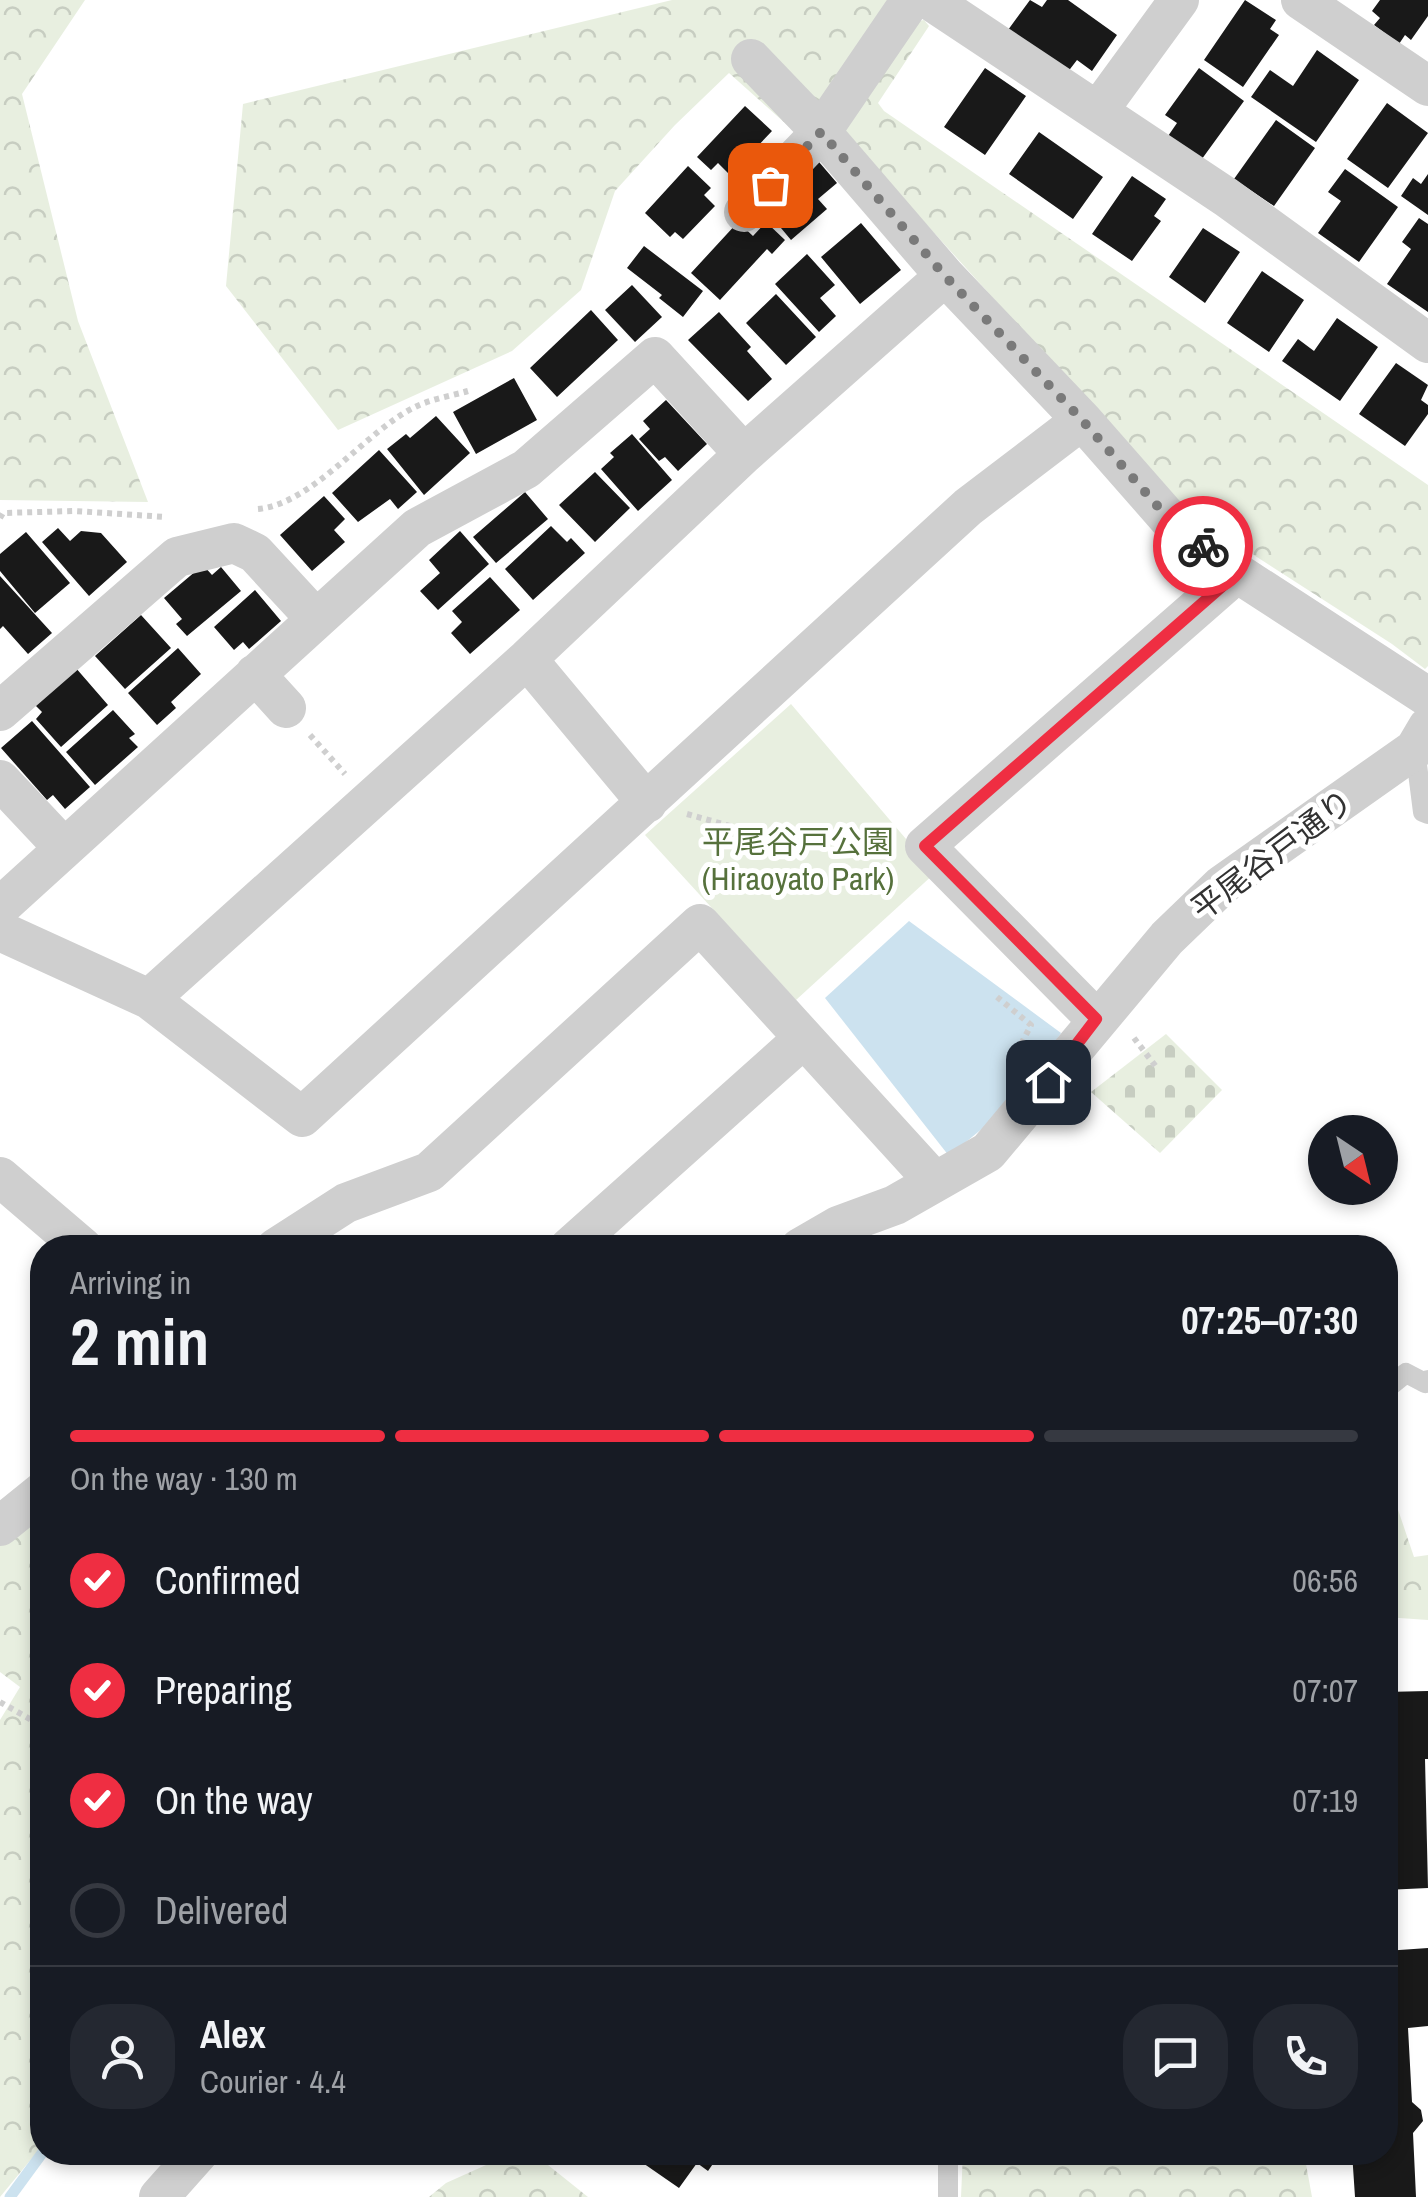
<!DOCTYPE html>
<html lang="en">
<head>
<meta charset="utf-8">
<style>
  body { margin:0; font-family:"Archivo Narrow","Noto Sans JP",sans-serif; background:#242831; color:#f1f3f6; height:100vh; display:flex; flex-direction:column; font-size:38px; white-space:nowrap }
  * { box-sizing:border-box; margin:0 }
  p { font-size:32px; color:#9ea1a6 }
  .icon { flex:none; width:55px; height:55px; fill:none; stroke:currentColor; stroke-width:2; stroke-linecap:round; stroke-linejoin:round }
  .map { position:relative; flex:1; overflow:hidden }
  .details { position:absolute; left:30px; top:1235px; width:1368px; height:930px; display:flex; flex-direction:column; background:#171b24; border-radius:40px; box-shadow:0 5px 15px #0003 }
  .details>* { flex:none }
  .needle { width:65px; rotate:145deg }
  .fabs { position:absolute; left:1308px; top:1115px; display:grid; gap:20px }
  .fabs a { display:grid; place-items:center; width:90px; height:90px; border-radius:50%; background:#171b24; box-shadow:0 5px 15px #0003; font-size:50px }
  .pin { position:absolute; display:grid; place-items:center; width:85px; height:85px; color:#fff; margin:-42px; border-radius:20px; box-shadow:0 5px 15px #0006 }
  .courier { position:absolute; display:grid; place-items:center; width:100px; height:100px; margin:-50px; border:8px solid #ef2e42; border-radius:50%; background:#fff; color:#222; box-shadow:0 2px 12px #0007 }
  .overview em { font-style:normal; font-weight:800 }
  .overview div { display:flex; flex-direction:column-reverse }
  .overview { display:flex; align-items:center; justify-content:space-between; height:170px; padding:0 40px }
  h1 { font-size:65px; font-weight:800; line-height:75px }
  .bar { display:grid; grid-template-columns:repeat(4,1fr); gap:15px 10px; align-content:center; height:120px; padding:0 40px }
  .bar i { height:12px; border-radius:8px; background:#363941 }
  .bar .selected { background:#ef2e42 }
  .bar p { grid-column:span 4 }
  .line { display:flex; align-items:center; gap:25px; padding:0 40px; border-top:2px solid #363941 }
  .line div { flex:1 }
  .round { display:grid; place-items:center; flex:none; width:105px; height:105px; border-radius:40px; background:#242831 }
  ol { padding:0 40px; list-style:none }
  li { display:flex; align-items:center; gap:30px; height:110px }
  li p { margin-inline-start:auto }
  li .icon { padding:10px; border-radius:50%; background:#ef2e42; color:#fff; stroke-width:4 }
  li:last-child { color:#9ea1a6 }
  li i { width:55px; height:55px; border:5px solid #363941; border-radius:50% }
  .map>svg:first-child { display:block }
  .forest { fill:url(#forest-crowns) }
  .cemetery { fill:url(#cemetery-stones) }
  .park { fill:#e8efe0 }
  .water { fill:#cce2ef }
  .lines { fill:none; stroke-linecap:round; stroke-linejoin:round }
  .stream { stroke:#cce2ef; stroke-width:11 }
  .building { fill:#191919 }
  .path { stroke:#cfcfcf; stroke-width:6; stroke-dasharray:5 5; stroke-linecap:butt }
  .lane { stroke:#cfcfcf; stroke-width:20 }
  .street { stroke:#cfcfcf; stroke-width:40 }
  .done { stroke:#7a7a7a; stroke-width:10; stroke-dasharray:0 18 }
  .route { stroke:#ef2e42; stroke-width:12 }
  .labels { text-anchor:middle; stroke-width:10; stroke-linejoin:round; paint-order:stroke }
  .park-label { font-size:32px; fill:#56713c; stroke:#fff }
  .street-label { font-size:32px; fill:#323232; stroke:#fff }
</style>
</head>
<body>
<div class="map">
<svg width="1428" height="2197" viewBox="0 0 1428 2197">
  <defs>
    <pattern id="forest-crowns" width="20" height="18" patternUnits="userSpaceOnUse" patternTransform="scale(2.5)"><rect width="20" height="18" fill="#e8efe0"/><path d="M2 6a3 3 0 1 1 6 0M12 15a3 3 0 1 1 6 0" fill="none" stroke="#c7cdc1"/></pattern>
    <pattern id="cemetery-stones" width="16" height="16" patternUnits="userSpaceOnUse" patternTransform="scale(2.5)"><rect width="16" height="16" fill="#e8efe0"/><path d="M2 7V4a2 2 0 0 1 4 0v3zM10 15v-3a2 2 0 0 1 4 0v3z" fill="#c7cdc1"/></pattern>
  </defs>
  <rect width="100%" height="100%" fill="#fff"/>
  <path class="forest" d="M0 0H85L22 94 78 321 148 502 0 500Z
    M672 0H905L795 132 729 73 675 125 615 191 581 290 512 351 338 430 226 286 243 104Z
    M924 20 929 26 878 103 884 111 1428 485V666L1425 669 1392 644 1173 503 1119 437 840 129 908 23Z
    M1385 1471 1414 1557 1428 1555V1620L1385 1617Z
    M42 1508V2146L0 2197V1720L20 1687 0 1672V1543Z
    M963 2152 1304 2153 1312 2197H961Z
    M513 2153H533L588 2197H429L446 2183Z"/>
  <path class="cemetery" d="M1166 1034 1222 1090 1160 1153 1091 1092Z"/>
  <path class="park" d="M791 704 935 873 796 1000 645 835Z"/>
  <path class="water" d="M909 921 1061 1033 1012 1104 949 1156 825 998Z"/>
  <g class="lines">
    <path class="stream" d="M10 2197 43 2152"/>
  </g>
  <path class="building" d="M1030 0 1042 7 1047 0H1068L1117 35 1092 71 1077 60 1067 73 1008 30Z
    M1245 0 1276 20 1270 29 1279 35 1243 87 1204 60Z
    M1380 0H1428V16L1411 40 1405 35 1399 44 1374 25 1380 18 1372 11Z
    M1317 50 1359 80 1316 142 1251 97 1270 70 1293 86Z
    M985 68 1026 96 985 155 944 127Z
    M1199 68 1244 101 1199 163 1166 139 1177 123 1165 115Z
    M1387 103 1428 133 1388 188 1347 159Z
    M745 106 772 131 730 175 718 163 711 170 697 157Z
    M1276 120 1315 148 1274 206 1234 179Z
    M1039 132 1103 177 1073 219 1009 174Z
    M813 155 837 183 818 199 827 209 791 240 766 210Z
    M688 166 711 188 704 195 715 206 683 239 675 232 670 237 645 213Z
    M1345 169 1398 207 1359 262 1318 233 1341 201 1328 192Z
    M1428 174V215L1401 196 1413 178 1421 184Z
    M1132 176 1166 199 1154 216 1161 221 1132 261 1092 234Z
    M1419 218 1428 224V312L1387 284 1411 249 1402 242Z
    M738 222 753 236 766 222 785 240 772 254 767 249 720 300 691 273Z
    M861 223 901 270 860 304 821 257Z
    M1203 228 1240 252 1205 303 1169 277Z
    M644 246 703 291 683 317 659 298 662 295 627 268Z
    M807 254 835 285 820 298 836 316 819 332 775 284Z
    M1262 271 1304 300 1269 352 1227 323Z
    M632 285 662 317 635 342 605 310Z
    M776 294 816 337 786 365 746 323Z
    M591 310 618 340 557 397 530 368Z
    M719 312 751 347 747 351 772 379 748 401 688 340Z
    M1337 318 1378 347 1340 401 1282 361 1298 339 1314 351Z
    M1396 363 1428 385 1421 400 1428 405V414L1405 446 1359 414Z
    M514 378 537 420 476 454 453 412Z
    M666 400 707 444 678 471 665 457 659 461 639 439 650 429 643 421Z
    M436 416 470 453 424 495 387 449 406 434 410 438Z
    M632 434 672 480 638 511 601 469 614 457 610 453Z
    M379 450 417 492 398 509 390 499 358 522 332 493Z
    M595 472 630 508 595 542 559 505Z
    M525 492 548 519 496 563 473 537Z
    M324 496 345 519 334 530 345 542 312 571 280 535Z
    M551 526 567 542 571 538 585 553 533 600 505 569Z
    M58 528 70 541 81 531 101 533 127 562 89 596 42 542Z
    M460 531 489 564 438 610 420 591 440 573 429 560Z
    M26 532 70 583 35 613 0 571V554Z
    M203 565 212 575 221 567 241 591 187 636 176 624 182 619 164 598Z
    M0 576 52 633 28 654 3 626 0 629Z
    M490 577 520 610 470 654 451 633 462 622 452 611Z
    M255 590 281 621 249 649 243 642 234 650 214 627Z
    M141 615 171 648 125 689 95 656Z
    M178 648 201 674 171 702 176 708 157 725 128 693Z
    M75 667 108 705 61 747 36 719 42 712 34 704Z
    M113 710 135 734 129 738 138 747 95 785 66 752Z
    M32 721 90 787 65 809 53 795 47 800 1 748Z
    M1428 1691V1759H1425L1428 1888 1385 1890V1692Z
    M1428 1948V2026L1408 2028 1412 2102 1421 2110 1423 2121 1413 2133 1416 2197H1355L1352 2152H1385V1951Z
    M627 2152H721L708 2171 697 2163 679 2188Z"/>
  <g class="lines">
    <path class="path" d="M258 509C313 504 367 430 415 407 431 399 451 396 468 391
      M0 518 3 513 75 511 166 517
      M310 735 345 774
      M687 814 744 830
      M997 997 1031 1025 1017 1052
      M1134 1038 1157 1068
      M0 1702 42 1726"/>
    <path class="lane" d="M1415 749 1423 812 1428 814
      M1385 1390 1406 1373 1425 1383 1428 1380
      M948 2197V2152"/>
    <path class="street" d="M930 0 1226 197 1428 343
      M1301 0 1428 86
      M751 59 821 132 945 276 1082 420 1168 518 1237 573 1428 697
      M1098 111 1179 0
      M744 212 821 132 911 0
      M527 659 647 803
      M255 674 286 708
      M0 711 177 557 234 543 255 553 316 619
      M0 780 63 847
      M0 907 417 528 526 469 655 357 744 454
      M0 931 149 999 302 1117 968 507 1082 420
      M149 999 527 659 744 454 945 276
      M1096 1019 925 846 1237 573
      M0 1177 83 1248
      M276 1248 346 1203 429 1172 700 924 935 1182
      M569 1248 804 1038
      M800 1248 838 1226 895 1205 988 1152 1167 938 1222 885 1415 749 1428 727
      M0 1526 42 1492
      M159 2197 199 2152"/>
  </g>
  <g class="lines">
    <path class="done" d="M770 185 821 132 945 276 1082 420 1168 518 1203 546"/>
    <path class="route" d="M1048 1082 1096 1019 925 846 1237 573 1203 546"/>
  </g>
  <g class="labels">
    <g class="park-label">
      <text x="798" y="853">平尾谷戸公園<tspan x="798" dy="37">(Hiraoyato Park)</tspan></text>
    </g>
    <g class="street-label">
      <text transform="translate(1272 855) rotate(-37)" y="11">平尾谷戸通り</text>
    </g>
  </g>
</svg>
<div class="fabs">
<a><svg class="needle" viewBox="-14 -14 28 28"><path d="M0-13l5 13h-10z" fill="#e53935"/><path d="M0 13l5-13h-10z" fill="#9ea1a6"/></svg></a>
</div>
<div class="pin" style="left:770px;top:185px;background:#ea580c"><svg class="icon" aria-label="bag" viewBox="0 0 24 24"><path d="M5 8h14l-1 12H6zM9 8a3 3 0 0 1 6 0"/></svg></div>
<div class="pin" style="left:1048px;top:1082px;background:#1f2937"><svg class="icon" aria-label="home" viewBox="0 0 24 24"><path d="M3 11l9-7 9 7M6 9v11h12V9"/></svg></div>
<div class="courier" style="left:1203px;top:546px"><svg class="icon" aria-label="bike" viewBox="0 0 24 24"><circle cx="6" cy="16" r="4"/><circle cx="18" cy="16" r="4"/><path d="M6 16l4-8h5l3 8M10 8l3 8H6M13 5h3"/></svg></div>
<section class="details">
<div class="overview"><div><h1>2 min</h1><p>Arriving in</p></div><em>07:25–07:30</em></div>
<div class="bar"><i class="selected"></i><i class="selected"></i><i class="selected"></i><i></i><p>On the way · 130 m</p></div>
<ol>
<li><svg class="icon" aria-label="check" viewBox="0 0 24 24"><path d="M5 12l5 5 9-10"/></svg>Confirmed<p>06:56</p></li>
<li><svg class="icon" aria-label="check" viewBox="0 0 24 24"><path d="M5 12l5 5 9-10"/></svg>Preparing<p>07:07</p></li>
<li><svg class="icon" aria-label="check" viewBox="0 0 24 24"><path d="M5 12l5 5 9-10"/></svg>On the way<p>07:19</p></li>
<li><i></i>Delivered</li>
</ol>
<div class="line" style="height:180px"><a class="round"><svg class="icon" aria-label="person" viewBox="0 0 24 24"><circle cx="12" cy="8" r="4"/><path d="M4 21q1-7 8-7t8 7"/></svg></a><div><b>Alex</b><p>Courier · 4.4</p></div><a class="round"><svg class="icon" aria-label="chat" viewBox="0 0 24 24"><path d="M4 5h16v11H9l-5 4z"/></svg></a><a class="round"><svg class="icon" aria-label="phone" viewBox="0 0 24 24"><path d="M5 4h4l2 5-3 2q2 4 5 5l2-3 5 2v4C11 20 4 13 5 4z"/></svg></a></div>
</section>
</div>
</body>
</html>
